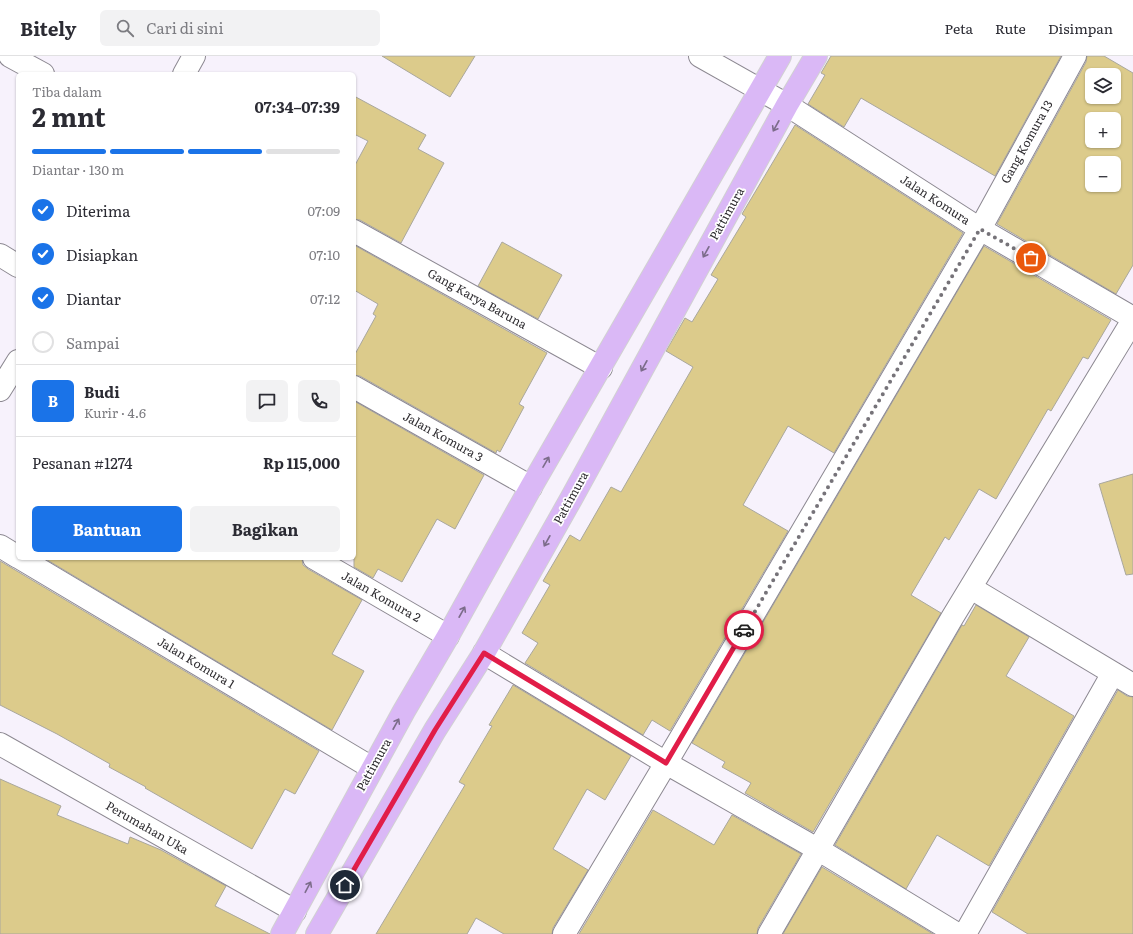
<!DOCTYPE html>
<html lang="id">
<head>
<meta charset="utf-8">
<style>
  body { margin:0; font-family:Literata,serif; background:#f2f2f3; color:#2b2b33; height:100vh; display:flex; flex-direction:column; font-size:15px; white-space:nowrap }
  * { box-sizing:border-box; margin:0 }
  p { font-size:13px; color:#7c7c81 }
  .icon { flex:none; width:22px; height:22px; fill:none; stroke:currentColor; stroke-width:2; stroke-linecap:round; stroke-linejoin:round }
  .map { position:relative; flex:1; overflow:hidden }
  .sheet { position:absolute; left:16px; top:16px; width:340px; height:488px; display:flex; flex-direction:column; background:#fff; border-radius:6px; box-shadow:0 1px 3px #0004 }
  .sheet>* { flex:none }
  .buttons { position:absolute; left:1085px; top:12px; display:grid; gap:8px }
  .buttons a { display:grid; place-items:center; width:36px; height:36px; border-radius:6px; background:#fff; box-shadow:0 1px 3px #0004; font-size:20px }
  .pin { position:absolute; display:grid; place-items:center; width:34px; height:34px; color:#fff; margin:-17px; border:2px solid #fff; border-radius:50%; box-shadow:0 1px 4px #0007 }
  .courier { position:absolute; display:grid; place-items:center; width:40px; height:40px; margin:-20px; border:3px solid #e11d48; border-radius:50%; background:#fff; color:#222; box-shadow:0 1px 5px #0007 }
  .head em { font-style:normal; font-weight:700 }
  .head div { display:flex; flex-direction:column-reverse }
  .head { display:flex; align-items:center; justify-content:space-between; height:68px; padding:0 16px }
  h1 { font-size:26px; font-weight:700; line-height:30px }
  .bar { display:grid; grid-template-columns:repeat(4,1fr); gap:6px 4px; align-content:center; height:48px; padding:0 16px }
  .bar i { height:5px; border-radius:3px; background:#e1e1e2 }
  .bar .current { background:#1a73e8 }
  .bar p { grid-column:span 4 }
  .line { display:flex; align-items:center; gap:10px; padding:0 16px; border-top:1px solid #e1e1e2 }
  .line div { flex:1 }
  .round { display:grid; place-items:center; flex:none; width:42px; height:42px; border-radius:6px; background:#f2f2f3 }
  ol { padding:0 16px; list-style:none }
  li { display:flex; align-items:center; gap:12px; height:44px }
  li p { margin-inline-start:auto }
  li .icon { padding:4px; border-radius:50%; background:#1a73e8; color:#fff; stroke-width:4 }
  li:last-child { color:#7c7c81 }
  li i { width:22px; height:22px; border:2px solid #e1e1e2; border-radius:50% }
  .action { display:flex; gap:8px; margin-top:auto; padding:8px 16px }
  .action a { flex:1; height:46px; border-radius:6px; background:#1a73e8; color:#fff; font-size:16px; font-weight:700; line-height:46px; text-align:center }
  .action a+a { background:#f2f2f3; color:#2b2b33 }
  header { display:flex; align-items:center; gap:24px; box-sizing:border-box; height:56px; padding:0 20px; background:#fff; border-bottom:1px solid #e1e1e2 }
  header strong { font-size:19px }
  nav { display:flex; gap:22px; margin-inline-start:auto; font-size:14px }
  .search { width:280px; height:36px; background:#f2f2f3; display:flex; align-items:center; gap:10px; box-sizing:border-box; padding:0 14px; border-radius:6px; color:#7c7c81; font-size:15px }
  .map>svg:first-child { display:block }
  .building { fill:#dccb8b; stroke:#a9a79d; fill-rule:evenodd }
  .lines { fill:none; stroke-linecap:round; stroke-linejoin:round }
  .minor-casing { stroke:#8c8891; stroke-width:24 }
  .primary-casing { stroke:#d1d1d2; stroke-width:24 }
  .minor { stroke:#fff; stroke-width:22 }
  .primary { stroke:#dab8f6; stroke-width:22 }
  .oneway { stroke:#7c6c8a }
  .done { stroke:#767379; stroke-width:4; stroke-dasharray:0 7.2 }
  .route { stroke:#e11d48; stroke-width:5 }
  .labels { text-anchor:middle; stroke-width:3.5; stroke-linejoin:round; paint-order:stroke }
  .street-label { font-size:12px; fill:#302e32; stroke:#fff }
</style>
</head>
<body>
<header>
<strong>Bitely</strong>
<div class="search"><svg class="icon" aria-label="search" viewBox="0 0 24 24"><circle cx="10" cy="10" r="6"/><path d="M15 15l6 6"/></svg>Cari di sini</div>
<nav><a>Peta</a><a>Rute</a><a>Disimpan</a></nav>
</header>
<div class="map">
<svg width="1133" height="878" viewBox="0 0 1133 878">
  <rect width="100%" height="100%" fill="#f7f2fc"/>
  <path class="building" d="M382 0H475L450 41Z
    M831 0H1061L995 120 861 42 844 71 808 48 825 19 821 17Z
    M1087 0H1104L1133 17V209L1116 238 997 168 1086 6ZM1092 19H1114V41H1092ZM1092 63H1114V85H1092ZM1092 107H1114V129H1092Z
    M354 40 426 79 418 93 444 107 401 187 360 164 354 163V111L368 85 354 78Z
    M795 69 963 177 834 397 788 370 743 449 788 475 670 675 652 664 643 679 525 607 538 587 522 577 550 529 543 525 570 479 580 485 611 431 621 436 693 311 666 295 685 262 692 266 718 223 711 219 746 161 742 158Z
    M502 186 562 219 538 263 478 230Z
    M354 189 547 297 519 348 524 351 500 396 497 394 496 397 360 320 354 319V300L376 260 373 258 378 248 354 234Z
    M984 190 1111 264 1088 303 1083 301 1051 355 1048 353 996 443 979 433 949 484 945 481 911 539 941 557 813 776 745 737 751 727 722 711 725 706 692 687Z
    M354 345 484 419 455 473 437 463 402 526 378 513 373 522 354 511Z
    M1133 418V518L1126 519 1099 428Z
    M44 502H299L302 503 303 509 308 513 362 544 332 598 364 615 332 674Z
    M0 505 319 695 295 738 285 733 252 793 145 732 146 731 109 711 110 708 57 678 0 649Z
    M976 549 1029 581 1006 620 1074 660 989 810 937 779 906 833 835 789 962 569 964 570Z
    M513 629 631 700 605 744 587 733 553 793 588 814 553 872 552 878H504L476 862 467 878H376L465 729 459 726 492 670 489 669Z
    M1118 634 1127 640 1133 641V878H1028L992 856Z
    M0 723 61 750 57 759 128 788 130 781 161 794 226 830 215 850 270 878H0Z
    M653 754 714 789 732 759 801 798 758 872 757 878H579Z
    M822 811 933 878H783Z"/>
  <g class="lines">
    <defs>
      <path id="minor" d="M10 0 43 18
        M700 0 787 49 980 173 1133 262
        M184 18 194 0
        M354 175 601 312
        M0 199 18 210
        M354 331 531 431
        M0 334 18 305
        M0 490 18 501
        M20 502 372 712
        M314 502 448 580
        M971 532 1133 629
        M484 597 666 707 819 794 957 878
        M0 688 295 855
        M564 878 666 707 980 173 1075 0
        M769 878 952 562 1133 264
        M965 878 1113 617"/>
      <path id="primary" d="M282 878 404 655 448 580 531 431 780 0
        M317 878 435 674 484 597 571 443 787 49 816 0"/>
    </defs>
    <use href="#minor" class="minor-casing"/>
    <use href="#primary" class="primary-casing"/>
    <use href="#minor" class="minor"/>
    <use href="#primary" class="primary"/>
  </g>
  <defs><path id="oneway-shaft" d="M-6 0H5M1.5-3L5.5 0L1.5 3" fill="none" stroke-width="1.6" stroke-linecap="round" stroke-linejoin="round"/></defs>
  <g class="oneway">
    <use href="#oneway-shaft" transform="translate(776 70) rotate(119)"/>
    <use href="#oneway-shaft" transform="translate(706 196) rotate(119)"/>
    <use href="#oneway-shaft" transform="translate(644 310) rotate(119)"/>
    <use href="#oneway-shaft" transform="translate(546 406) rotate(-60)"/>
    <use href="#oneway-shaft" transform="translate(547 485) rotate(119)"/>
    <use href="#oneway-shaft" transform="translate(462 556) rotate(-61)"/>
    <use href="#oneway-shaft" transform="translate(396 668) rotate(-61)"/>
    <use href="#oneway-shaft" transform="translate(308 831) rotate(-62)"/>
  </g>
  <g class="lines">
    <path class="done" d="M744 574 980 173 1031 202"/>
    <path class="route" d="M345 829 435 674 484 597 666 707 744 574"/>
  </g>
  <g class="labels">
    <g class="street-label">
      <text transform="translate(1027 86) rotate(-61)" y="4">Gang Komura 13</text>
      <text transform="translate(935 144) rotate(33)" y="4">Jalan Komura</text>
      <text transform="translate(727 158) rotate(-61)" y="4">Pattimura</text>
      <text transform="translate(477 243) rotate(29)" y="4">Gang Karya Baruna</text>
      <text transform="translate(443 381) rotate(29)" y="4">Jalan Komura 3</text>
      <text transform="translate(571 442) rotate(-61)" y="4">Pattimura</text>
      <text transform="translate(381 541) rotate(30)" y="4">Jalan Komura 2</text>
      <text transform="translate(196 607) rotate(31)" y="4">Jalan Komura 1</text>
      <text transform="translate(374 709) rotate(-61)" y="4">Pattimura</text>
      <text transform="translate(147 772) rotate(30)" y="4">Perumahan Uka</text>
    </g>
  </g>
</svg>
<div class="buttons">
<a><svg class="icon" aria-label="layers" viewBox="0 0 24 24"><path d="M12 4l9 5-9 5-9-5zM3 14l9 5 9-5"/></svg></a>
<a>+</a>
<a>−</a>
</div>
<div class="pin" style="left:1031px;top:202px;background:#ea580c"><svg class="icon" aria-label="bag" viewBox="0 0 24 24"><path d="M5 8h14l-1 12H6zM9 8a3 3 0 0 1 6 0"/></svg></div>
<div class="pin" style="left:345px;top:829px;background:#1f2937"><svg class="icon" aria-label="home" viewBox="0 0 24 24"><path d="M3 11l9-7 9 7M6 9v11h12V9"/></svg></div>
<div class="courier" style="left:744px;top:574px"><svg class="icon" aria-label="car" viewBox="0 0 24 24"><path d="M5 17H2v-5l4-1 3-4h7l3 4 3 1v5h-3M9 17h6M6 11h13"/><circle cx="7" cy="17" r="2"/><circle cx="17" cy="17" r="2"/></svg></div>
<section class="sheet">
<div class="head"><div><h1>2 mnt</h1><p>Tiba dalam</p></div><em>07:34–07:39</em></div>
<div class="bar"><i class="current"></i><i class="current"></i><i class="current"></i><i></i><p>Diantar · 130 m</p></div>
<ol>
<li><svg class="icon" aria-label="check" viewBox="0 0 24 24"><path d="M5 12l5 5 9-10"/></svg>Diterima<p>07:09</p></li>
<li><svg class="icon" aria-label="check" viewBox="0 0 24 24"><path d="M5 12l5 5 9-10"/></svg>Disiapkan<p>07:10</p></li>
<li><svg class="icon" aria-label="check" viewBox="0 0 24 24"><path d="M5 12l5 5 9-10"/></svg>Diantar<p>07:12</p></li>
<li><i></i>Sampai</li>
</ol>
<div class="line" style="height:72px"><b class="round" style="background:#1a73e8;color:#fff">B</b><div><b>Budi</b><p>Kurir · 4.6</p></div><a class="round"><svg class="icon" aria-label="chat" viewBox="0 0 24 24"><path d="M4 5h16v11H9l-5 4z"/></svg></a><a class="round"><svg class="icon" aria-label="phone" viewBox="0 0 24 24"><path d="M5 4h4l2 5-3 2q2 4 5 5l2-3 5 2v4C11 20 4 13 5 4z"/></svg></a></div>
<div class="line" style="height:52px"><div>Pesanan #1274</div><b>Rp 115,000</b></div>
<div class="action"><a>Bantuan</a><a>Bagikan</a></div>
</section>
</div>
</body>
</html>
